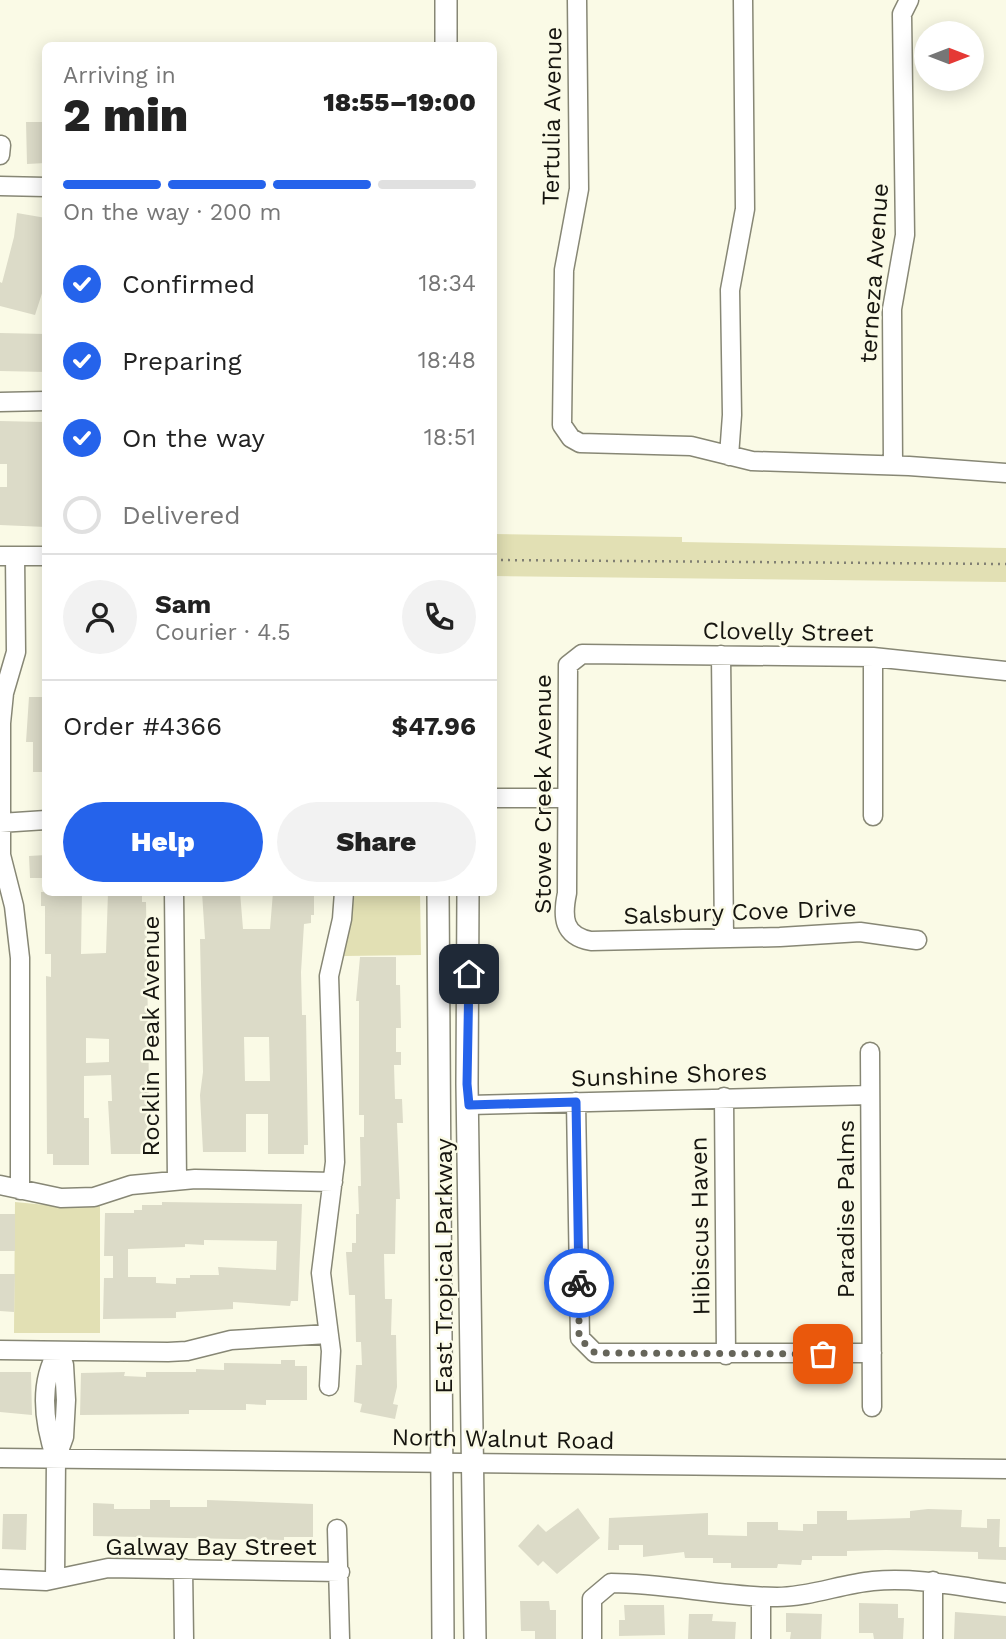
<!DOCTYPE html>
<html lang="en">
<head>
<meta charset="utf-8">
<style>
  body { margin:0; font-family:"Work Sans",sans-serif; background:#f2f2f2; color:#222; height:100vh; display:flex; flex-direction:column; font-size:26px; white-space:nowrap }
  * { box-sizing:border-box; margin:0 }
  p { font-size:23px; color:#767676 }
  .icon { flex:none; width:38px; height:38px; fill:none; stroke:currentColor; stroke-width:2; stroke-linecap:round; stroke-linejoin:round }
  .map { position:relative; flex:1; overflow:hidden }
  .details { position:absolute; left:42px; top:42px; width:455px; height:854px; display:flex; flex-direction:column; background:#fff; border-radius:10px; box-shadow:0 4px 18px #0003 }
  .details>* { flex:none }
  .needle { width:46px; rotate:90deg }
  .controls { position:absolute; left:914px; top:21px; display:grid; gap:14px }
  .controls a { display:grid; place-items:center; width:70px; height:70px; border-radius:50%; background:#fff; box-shadow:0 4px 18px #0003; font-size:35px }
  .pin { position:absolute; display:grid; place-items:center; width:60px; height:60px; color:#fff; margin:-30px; border-radius:14px; box-shadow:0 4px 10px #0006 }
  .courier { position:absolute; display:grid; place-items:center; width:70px; height:70px; margin:-35px; border:5px solid #2563eb; border-radius:50%; background:#fff; color:#222; box-shadow:0 2px 9px #0007 }
  .headline em { font-style:normal; font-weight:800 }
  .headline div { display:flex; flex-direction:column-reverse }
  .headline { display:flex; align-items:center; justify-content:space-between; height:119px; padding:0 21px }
  h1 { font-size:46px; font-weight:800; line-height:52px }
  .bar { display:grid; grid-template-columns:repeat(4,1fr); gap:10px 7px; align-content:center; height:84px; padding:0 21px }
  .bar i { height:9px; border-radius:5px; background:#e0e0e0 }
  .bar .on { background:#2563eb }
  .bar p { grid-column:span 4 }
  .line { display:flex; align-items:center; gap:18px; padding:0 21px; border-top:2px solid #e0e0e0 }
  .line div { flex:1 }
  .round { display:grid; place-items:center; flex:none; width:74px; height:74px; border-radius:37px; background:#f2f2f2 }
  ol { padding:0 21px; list-style:none }
  li { display:flex; align-items:center; gap:21px; height:77px }
  li p { margin-inline-start:auto }
  li .icon { padding:7px; border-radius:50%; background:#2563eb; color:#fff; stroke-width:4 }
  li:last-child { color:#767676 }
  li i { width:38px; height:38px; border:4px solid #e0e0e0; border-radius:50% }
  .cta { display:flex; gap:14px; margin-top:auto; padding:14px 21px }
  .cta a { flex:1; height:80px; border-radius:42px; background:#2563eb; color:#fff; font-size:28px; font-weight:800; line-height:80px; text-align:center }
  .cta a+a { background:#f2f2f2; color:#222 }
  .map>svg:first-child { display:block }
  .green { fill:#e2e0b4 }
  .building { fill:#dcdbc8; fill-rule:evenodd }
  .lines { fill:none; stroke-linecap:round; stroke-linejoin:round }
  .minor-casing { stroke:#878775; stroke-width:21 }
  .major-casing { stroke:#878775; stroke-width:24 }
  .path { stroke:#807f73; stroke-width:2.5; stroke-dasharray:2 5; stroke-linecap:butt }
  .minor { stroke:#fff; stroke-width:18 }
  .major { stroke:#fff; stroke-width:21 }
  .done { stroke:#66655a; stroke-width:7; stroke-dasharray:0 12.6 }
  .route { stroke:#2563eb; stroke-width:9 }
  .labels { text-anchor:middle; stroke-width:5; stroke-linejoin:round; paint-order:stroke }
  .street-label { font-size:24px; fill:#16150f; stroke:#fafae6 }
</style>
</head>
<body>
<div class="map">
<svg width="1006" height="1639" viewBox="0 0 1006 1639">
  <rect width="100%" height="100%" fill="#fafae6"/>
  <path class="green" d="M494 534 682 537V542L1006 548V582L494 576Z
    M355 893H420L421 955 344 956Z
    M15 1202 46 1205 100 1203V1333H14Z"/>
  <path class="building" d="M26 122H46V163L27 164Z
    M17 213 46 218V281L35 315 0 306V282L2 283 14 237Z
    M0 333 46 334V372L0 371Z
    M0 421 44 422 46 527 0 525V487H7V464H0Z
    M29 697H46V772H33V742H26Z
    M46 855V878H30L29 856Z
    M41 892H82L81 954 106 953 108 892H142V902H146L149 1087 146 1154H111L108 1101H112L111 1075 84 1076V1118H89V1165H53V1154H47L46 976 51 977V954H45V906H41ZM86 1038 109 1039V1062L86 1063Z
    M202 892H240L243 929H270L273 892H314V915H311V923L304 924 301 972 302 1015H306L308 1145H304V1154H268V1114H246V1152H203L200 1095 203 1072 200 939H205ZM244 1037H269L270 1081H245Z
    M360 957H396V985H400L401 1028H396V1052H401V1065H394L395 1099H402L403 1123H397L400 1199H396L395 1254H384L385 1299H392L391 1335H396L397 1387 393 1404 398 1405 395 1419 360 1412 362 1404 354 1402 356 1365H362L361 1342H356L355 1295H349L346 1252H352V1243H356V1214H359L358 1186H361L360 1137H364V1115H359V1001H356Z
    M162 1202 302 1204 298 1301H291L290 1306 233 1302V1309L176 1312V1318L103 1319 104 1278H113V1256H104L105 1213H134V1210H142V1205H162ZM204 1240 277 1241 276 1270 218 1267 219 1275H190V1278H176V1284L156 1283V1277H128V1249L185 1247V1244L204 1245Z
    M0 1214H15V1251H0Z
    M0 1274H15L14 1312 0 1311Z
    M281 1360H295V1366H307V1400H266V1405L246 1404V1410H189V1414L80 1415 81 1373 125 1372 124 1376 146 1377V1372H196V1369L224 1370V1363L281 1364Z
    M0 1372H31L32 1415 0 1412Z
    M150 1500H170V1507H207V1500L313 1504V1537H284V1540L93 1536V1503L114 1504V1509H150Z
    M578 1508 600 1538 557 1574 543 1561 538 1566 518 1546 538 1524 546 1532Z
    M928 1509 962 1510 961 1527 987 1528V1519H1000L999 1547H1006V1560L978 1559V1552L886 1550 847 1551V1556H812V1560H802L801 1565 778 1564 777 1568H731V1563H713V1558H685L684 1552 643 1557V1545H619V1550H608L609 1518 708 1513V1535L747 1536V1522H778V1530L803 1531V1524H817V1511H847V1520L910 1518V1511Z
    M3 1514H27L26 1550 2 1549Z
    M520 1601H549L550 1610H556V1639H535V1631H521Z
    M859 1603 898 1604V1618H904L903 1639H874L873 1633H859Z
    M624 1605H664L665 1635 619 1636V1620H625Z
    M955 1612 1006 1616V1639H954Z
    M786 1613 822 1614 821 1639H790L791 1632H786Z
    M689 1614H713L712 1621 736 1622 735 1639H688Z"/>
  <g class="lines">
    <defs>
      <path id="minor" d="M577 0 579 189 564 270 562 425 571 438 580 443 691 446 752 461 909 466 1006 473
        M0 155 1 145
        M0 186 46 187
        M0 402 46 401
        M729 456 732 415 730 290 745 209 743 0
        M893 465 892 309 905 235 902 14 909 0
        M0 556H46
        M15 556 16 652 4 693 1 723V855L14 906 20 958V1190
        M721 655 724 937
        M873 657V816
        M494 798H567
        M0 823 46 820
        M174 892 177 1180
        M917 940 860 932 780 937 591 941C563 936 562 917 567 893L568 665 582 654 873 657 1006 671
        M870 1052 872 1407
        M724 1097 726 1355
        M576 1102 580 1338 595 1353H872
        M469 1105 870 1095
        M0 1185 61 1198 94 1197 131 1185 195 1179 333 1182
        M0 1350 168 1352 187 1351 231 1340 328 1334
        M329 1386 331 1351 321 1273 335 1162 329 976 342 919 344 892
        M0 1458 1006 1469
        M56 1459C44 1424 38 1384 58 1351
        M337 1529 340 1639
        M183 1568 184 1639
        M0 1579 46 1581 108 1568 340 1572
        M55 1579 56 1459 64 1437 66 1400 64 1365 58 1351
        M761 1597V1639
        M592 1639V1599L611 1583C667 1583 721 1597 777 1597 810 1597 841 1584 873 1581 919 1577 961 1587 1006 1593
        M933 1639V1581"/>
      <path id="major" d="M446 46V0
        M438 892 443 1639
        M468 892 467 1084 475 1639"/>
    </defs>
    <use href="#minor" class="minor-casing"/>
    <use href="#major" class="major-casing"/>
    <path class="path" d="M494 560 1006 564"/>
    <use href="#minor" class="minor"/>
    <use href="#major" class="major"/>
  </g>
  <g class="lines">
    <path class="done" d="M579 1283V1338L595 1353 823 1354"/>
    <path class="route" d="M469 974 467 1084 469 1105 576 1102 579 1283"/>
  </g>
  <g class="labels">
    <g class="street-label">
      <text transform="translate(552 116) rotate(-89)" y="8">Tertulia Avenue</text>
      <text transform="translate(874 273) rotate(-86)" y="8">terneza Avenue</text>
      <text transform="translate(788 632) rotate(1)" y="8">Clovelly Street</text>
      <text transform="translate(543 794) rotate(-90)" y="8">Stowe Creek Avenue</text>
      <text transform="translate(740 912) rotate(-2)" y="8">Salsbury Cove Drive</text>
      <text transform="translate(151 1036) rotate(-90)" y="8">Rocklin Peak Avenue</text>
      <text transform="translate(669 1075) rotate(-2)" y="8">Sunshine Shores</text>
      <text transform="translate(846 1209) rotate(-90)" y="8">Paradise Palms</text>
      <text transform="translate(700 1226) rotate(-91)" y="8">Hibiscus Haven</text>
      <text transform="translate(444 1266) rotate(-90)" y="8">East Tropical Parkway</text>
      <text transform="translate(503 1439) rotate(1)" y="8">North Walnut Road</text>
      <text x="211" y="1555">Galway Bay Street</text>
    </g>
  </g>
</svg>
<div class="controls">
<a><svg class="needle" viewBox="-14 -14 28 28"><path d="M0-13l5 13h-10z" fill="#e53935"/><path d="M0 13l5-13h-10z" fill="#767676"/></svg></a>
</div>
<div class="pin" style="left:823px;top:1354px;background:#ea580c"><svg class="icon" aria-label="bag" viewBox="0 0 24 24"><path d="M5 8h14l-1 12H6zM9 8a3 3 0 0 1 6 0"/></svg></div>
<div class="pin" style="left:469px;top:974px;background:#1f2937"><svg class="icon" aria-label="home" viewBox="0 0 24 24"><path d="M3 11l9-7 9 7M6 9v11h12V9"/></svg></div>
<div class="courier" style="left:579px;top:1283px"><svg class="icon" aria-label="bike" viewBox="0 0 24 24"><circle cx="6" cy="16" r="4"/><circle cx="18" cy="16" r="4"/><path d="M6 16l4-8h5l3 8M10 8l3 8H6M13 5h3"/></svg></div>
<section class="details">
<div class="headline"><div><h1>2 min</h1><p>Arriving in</p></div><em>18:55–19:00</em></div>
<div class="bar"><i class="on"></i><i class="on"></i><i class="on"></i><i></i><p>On the way · 200 m</p></div>
<ol>
<li><svg class="icon" aria-label="check" viewBox="0 0 24 24"><path d="M5 12l5 5 9-10"/></svg>Confirmed<p>18:34</p></li>
<li><svg class="icon" aria-label="check" viewBox="0 0 24 24"><path d="M5 12l5 5 9-10"/></svg>Preparing<p>18:48</p></li>
<li><svg class="icon" aria-label="check" viewBox="0 0 24 24"><path d="M5 12l5 5 9-10"/></svg>On the way<p>18:51</p></li>
<li><i></i>Delivered</li>
</ol>
<div class="line" style="height:126px"><a class="round"><svg class="icon" aria-label="person" viewBox="0 0 24 24"><circle cx="12" cy="8" r="4"/><path d="M4 21q1-7 8-7t8 7"/></svg></a><div><b>Sam</b><p>Courier · 4.5</p></div><a class="round"><svg class="icon" aria-label="phone" viewBox="0 0 24 24"><path d="M5 4h4l2 5-3 2q2 4 5 5l2-3 5 2v4C11 20 4 13 5 4z"/></svg></a></div>
<div class="line" style="height:91px"><div>Order #4366</div><b>$47.96</b></div>
<div class="cta"><a>Help</a><a>Share</a></div>
</section>
</div>
</body>
</html>
